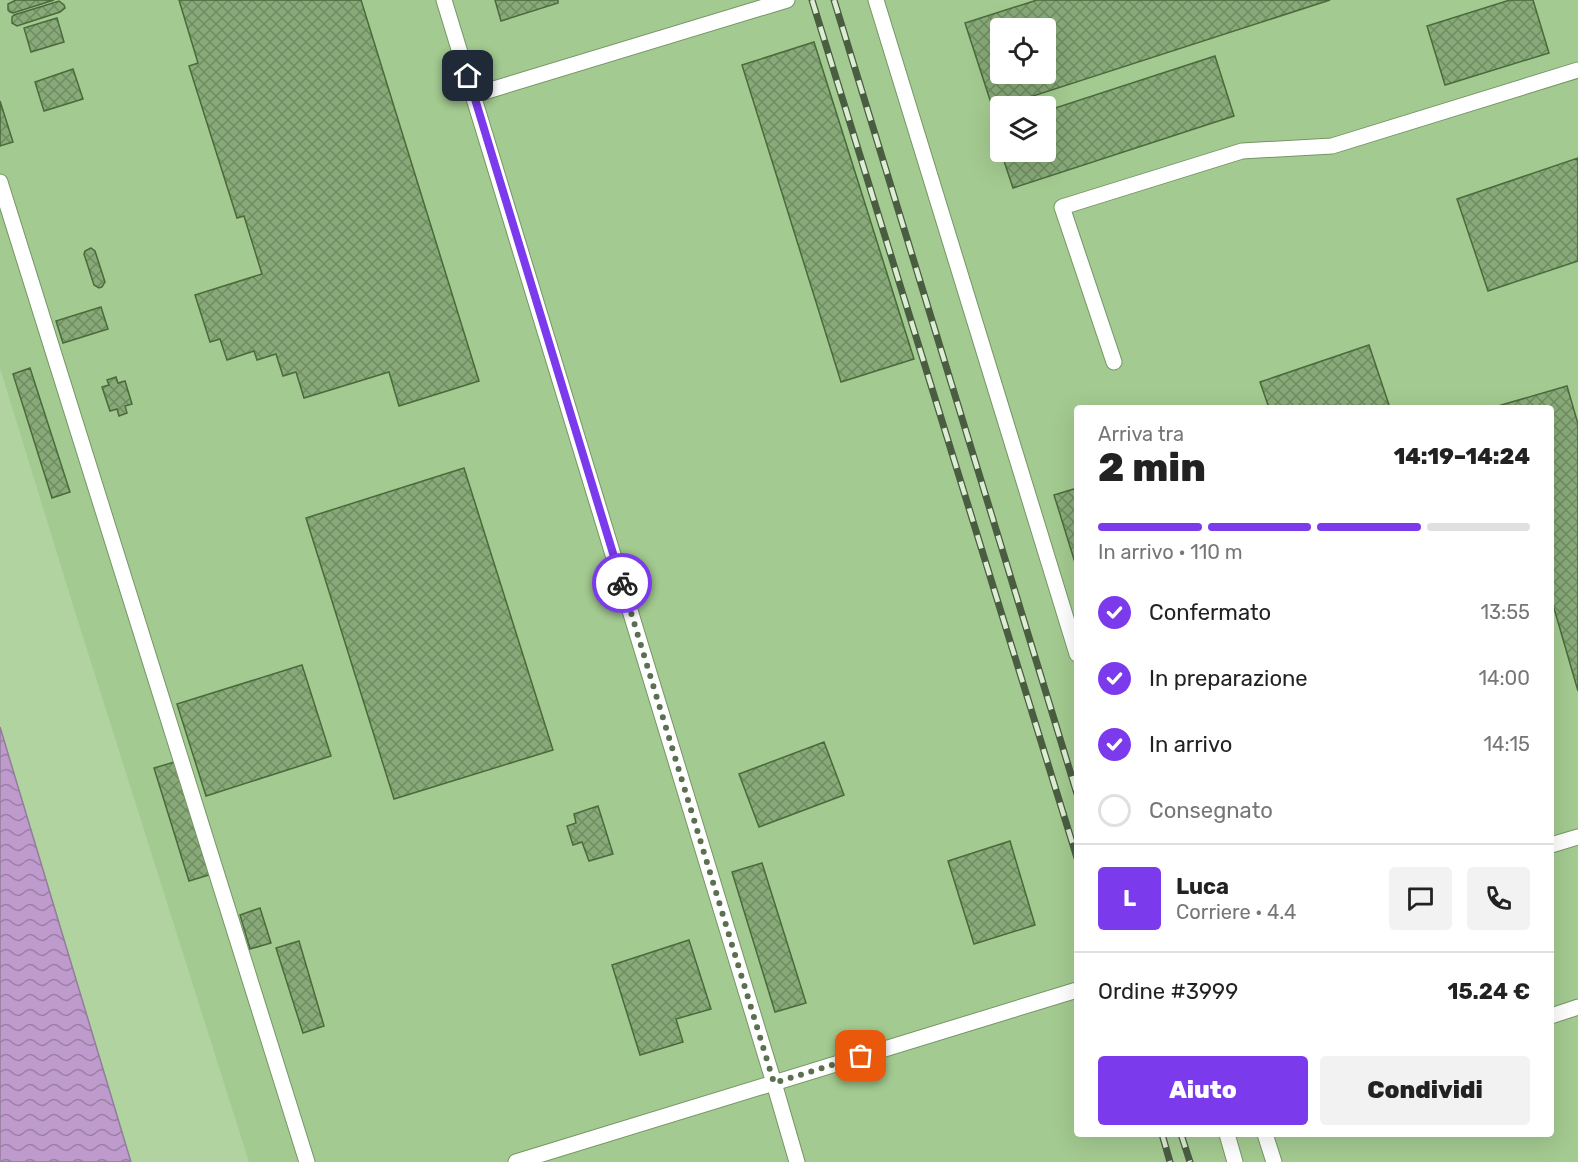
<!DOCTYPE html>
<html lang="it">
<head>
<meta charset="utf-8">
<style>
  body { margin:0; font-family:Rubik,sans-serif; background:#f2f2f2; color:#222; height:100vh; display:flex; flex-direction:column; font-size:22px; white-space:nowrap }
  * { box-sizing:border-box; margin:0 }
  p { font-size:20px; color:#767676 }
  .icon { flex:none; width:33px; height:33px; fill:none; stroke:currentColor; stroke-width:2; stroke-linecap:round; stroke-linejoin:round }
  .map { position:relative; flex:1; overflow:hidden }
  .sheet { position:absolute; left:1074px; top:405px; width:480px; height:732px; display:flex; flex-direction:column; background:#fff; border-radius:6px; box-shadow:0 6px 24px #0002 }
  .sheet>* { flex:none }
  .controls { position:absolute; left:990px; top:18px; display:grid; gap:12px }
  .controls a { display:grid; place-items:center; width:66px; height:66px; border-radius:6px; background:#fff; box-shadow:0 6px 24px #0002; font-size:30px }
  .pin { position:absolute; display:grid; place-items:center; width:51px; height:51px; color:#fff; margin:-26px; border-radius:12px; box-shadow:0 3px 9px #0006 }
  .courier { position:absolute; display:grid; place-items:center; width:60px; height:60px; margin:-30px; border:4px solid #7c3aed; border-radius:50%; background:#fff; color:#222; box-shadow:0 2px 8px #0007 }
  .headline em { font-style:normal; font-weight:800 }
  .headline div { display:flex; flex-direction:column-reverse }
  .headline { display:flex; align-items:center; justify-content:space-between; height:102px; padding:0 24px }
  h1 { font-size:39px; font-weight:800; line-height:45px }
  .bar { display:grid; grid-template-columns:repeat(4,1fr); gap:9px 6px; align-content:center; height:72px; padding:0 24px }
  .bar i { height:8px; border-radius:4px; background:#e0e0e0 }
  .bar .active { background:#7c3aed }
  .bar p { grid-column:span 4 }
  .line { display:flex; align-items:center; gap:15px; padding:0 24px; border-top:2px solid #e0e0e0 }
  .line div { flex:1 }
  .round { display:grid; place-items:center; flex:none; width:63px; height:63px; border-radius:6px; background:#f2f2f2 }
  ol { padding:0 24px; list-style:none }
  li { display:flex; align-items:center; gap:18px; height:66px }
  li p { margin-inline-start:auto }
  li .icon { padding:6px; border-radius:50%; background:#7c3aed; color:#fff; stroke-width:4 }
  li:last-child { color:#767676 }
  li i { width:33px; height:33px; border:3px solid #e0e0e0; border-radius:50% }
  .primary-button { display:flex; gap:12px; margin-top:auto; padding:12px 24px }
  .primary-button a { flex:1; height:69px; border-radius:6px; background:#7c3aed; color:#fff; font-size:24px; font-weight:800; line-height:69px; text-align:center }
  .primary-button a+a { background:#f2f2f2; color:#222 }
  .map>svg:first-child { display:block }
  .built { fill:#a3ca90; fill-rule:evenodd }
  .water { fill:url(#water-waves); stroke:#927d9b; stroke-width:1.5 }
  .building { fill:url(#building-cross-hatch); stroke:#4b6a3b; stroke-width:1.5; fill-rule:evenodd }
  .lines { fill:none; stroke-linecap:round; stroke-linejoin:round }
  .lane-casing { stroke:#769665; stroke-width:17 }
  .lane { stroke:#fff; stroke-width:15 }
  .rail-casing { stroke:#4a5d41; stroke-width:7 }
  .rail { stroke:#dcedd3; stroke-width:4.5; stroke-dasharray:14; stroke-linecap:butt }
  .done { stroke:#5a7050; stroke-width:6; stroke-dasharray:0 10.8 }
  .route { stroke:#7c3aed; stroke-width:8 }
</style>
</head>
<body>
<div class="map">
<svg width="1578" height="1162" viewBox="0 0 1578 1162">
  <defs>
    <pattern id="water-waves" width="16" height="10" patternUnits="userSpaceOnUse" patternTransform="scale(1.5)"><rect width="16" height="10" fill="#be9acd"/><path d="M0 5q4-4 8 0t8 0" fill="none" stroke="#9b7fa6"/></pattern>
    <pattern id="building-cross-hatch" width="8" height="8" patternUnits="userSpaceOnUse" patternTransform="scale(1.5)"><rect width="8" height="8" fill="#88aa78"/><path d="M0 0l8 8M0 8l8-8" fill="none" stroke="#6f8b62"/></pattern>
  </defs>
  <rect width="100%" height="100%" fill="#b0d39f"/>
  <path class="built" d="M0 0H1578V1162H249L72 602 0 368ZM1000 28H1046V74H1000ZM1000 106H1046V152H1000ZM1077 408H1551V1134H1077Z"/>
  <path class="water" d="M0 727 131 1162H0Z"/>
  <path class="building" d="M16 0H54L13 13 10 12 8 10V4Z
    M179 0H361L479 381 399 406 389 372 304 398 296 372 283 376 276 354 257 360 254 351 227 360 220 339 210 342 195 295 262 274 244 216 237 218 189 66 198 63Z
    M495 0H558V3L501 21Z
    M1037 0H1330L993 109 965 23ZM1000 28H1046V74H1000Z
    M1510 0H1533L1549 53 1445 85 1427 26Z
    M59 1 64 5 65 8 60 12 17 26 12 23V17L14 15Z
    M57 18 64 42 31 52 24 28Z
    M814 42 914 359 841 382 742 65Z
    M1215 56 1234 116 1013 188 1001 152H1046V111Z
    M73 69 83 99 44 111 35 82Z
    M0 101 13 142 0 146Z
    M1578 158V261L1488 291 1457 199Z
    M91 248 95 251 105 282 102 287 99 288 94 285 84 254 85 251Z
    M101 307 108 329 63 343 56 321Z
    M1369 345 1390 408H1269L1260 382Z
    M30 368 70 492 52 498 13 374Z
    M116 377 118 383 125 381 132 404 125 406 127 413 119 416 117 409 110 411 102 387 109 385 107 380Z
    M1567 386 1578 424V691L1551 598V408H1491Z
    M464 468 553 750 394 799 306 518Z
    M1077 488V569L1054 495Z
    M302 665 331 756 206 796 177 704Z
    M824 742 844 795 759 827 739 774Z
    M178 761 212 874 189 881 154 768Z
    M598 806 613 854 589 861 582 842 573 845 567 826 576 823 574 814Z
    M1010 841 1035 925 974 944 948 861Z
    M762 863 806 1003 775 1012 732 872Z
    M260 908 271 943 250 949 240 915Z
    M689 940 711 1009 676 1019 683 1042 640 1055 612 965Z
    M299 941 324 1026 303 1033 276 948Z"/>
  <g class="lines">
    <defs>
      <path id="lane" d="M444 0 774 1083 797 1162
        M876 0 1077 654
        M474 95 787 0
        M0 182 307 1162
        M1114 362 1062 207 1242 151 1332 146 1578 70
        M1551 845 1578 837
        M1551 1016 1578 1007
        M1227 1134 1235 1162
        M1265 1134 1274 1162
        M516 1162 1077 990"/>
    </defs>
    <use href="#lane" class="lane-casing"/>
    <use href="#lane" class="lane"/>
    <defs>
      <path id="rail" d="M812 0 1077 858
        M834 0 1077 794
        M1162 1134 1170 1162
        M1181 1134 1190 1162"/>
    </defs>
    <use href="#rail" class="rail-casing"/>
    <use href="#rail" class="rail"/>
  </g>
  <g class="lines">
    <path class="done" d="M622 583 774 1083 861 1056"/>
    <path class="route" d="M468 76 622 583"/>
  </g>
</svg>
<div class="controls">
<a><svg class="icon" aria-label="locate" viewBox="0 0 24 24"><circle cx="12" cy="12" r="6"/><path d="M12 2v4M12 18v4M2 12h4M18 12h4"/></svg></a>
<a><svg class="icon" aria-label="layers" viewBox="0 0 24 24"><path d="M12 4l9 5-9 5-9-5zM3 14l9 5 9-5"/></svg></a>
</div>
<div class="pin" style="left:861px;top:1056px;background:#ea580c"><svg class="icon" aria-label="bag" viewBox="0 0 24 24"><path d="M5 8h14l-1 12H6zM9 8a3 3 0 0 1 6 0"/></svg></div>
<div class="pin" style="left:468px;top:76px;background:#1f2937"><svg class="icon" aria-label="home" viewBox="0 0 24 24"><path d="M3 11l9-7 9 7M6 9v11h12V9"/></svg></div>
<div class="courier" style="left:622px;top:583px"><svg class="icon" aria-label="bike" viewBox="0 0 24 24"><circle cx="6" cy="16" r="4"/><circle cx="18" cy="16" r="4"/><path d="M6 16l4-8h5l3 8M10 8l3 8H6M13 5h3"/></svg></div>
<section class="sheet">
<div class="headline"><div><h1>2 min</h1><p>Arriva tra</p></div><em>14:19–14:24</em></div>
<div class="bar"><i class="active"></i><i class="active"></i><i class="active"></i><i></i><p>In arrivo · 110 m</p></div>
<ol>
<li><svg class="icon" aria-label="check" viewBox="0 0 24 24"><path d="M5 12l5 5 9-10"/></svg>Confermato<p>13:55</p></li>
<li><svg class="icon" aria-label="check" viewBox="0 0 24 24"><path d="M5 12l5 5 9-10"/></svg>In preparazione<p>14:00</p></li>
<li><svg class="icon" aria-label="check" viewBox="0 0 24 24"><path d="M5 12l5 5 9-10"/></svg>In arrivo<p>14:15</p></li>
<li><i></i>Consegnato</li>
</ol>
<div class="line" style="height:108px"><b class="round" style="background:#7c3aed;color:#fff">L</b><div><b>Luca</b><p>Corriere · 4.4</p></div><a class="round"><svg class="icon" aria-label="chat" viewBox="0 0 24 24"><path d="M4 5h16v11H9l-5 4z"/></svg></a><a class="round"><svg class="icon" aria-label="phone" viewBox="0 0 24 24"><path d="M5 4h4l2 5-3 2q2 4 5 5l2-3 5 2v4C11 20 4 13 5 4z"/></svg></a></div>
<div class="line" style="height:78px"><div>Ordine #3999</div><b>15.24 €</b></div>
<div class="primary-button"><a>Aiuto</a><a>Condividi</a></div>
</section>
</div>
</body>
</html>
